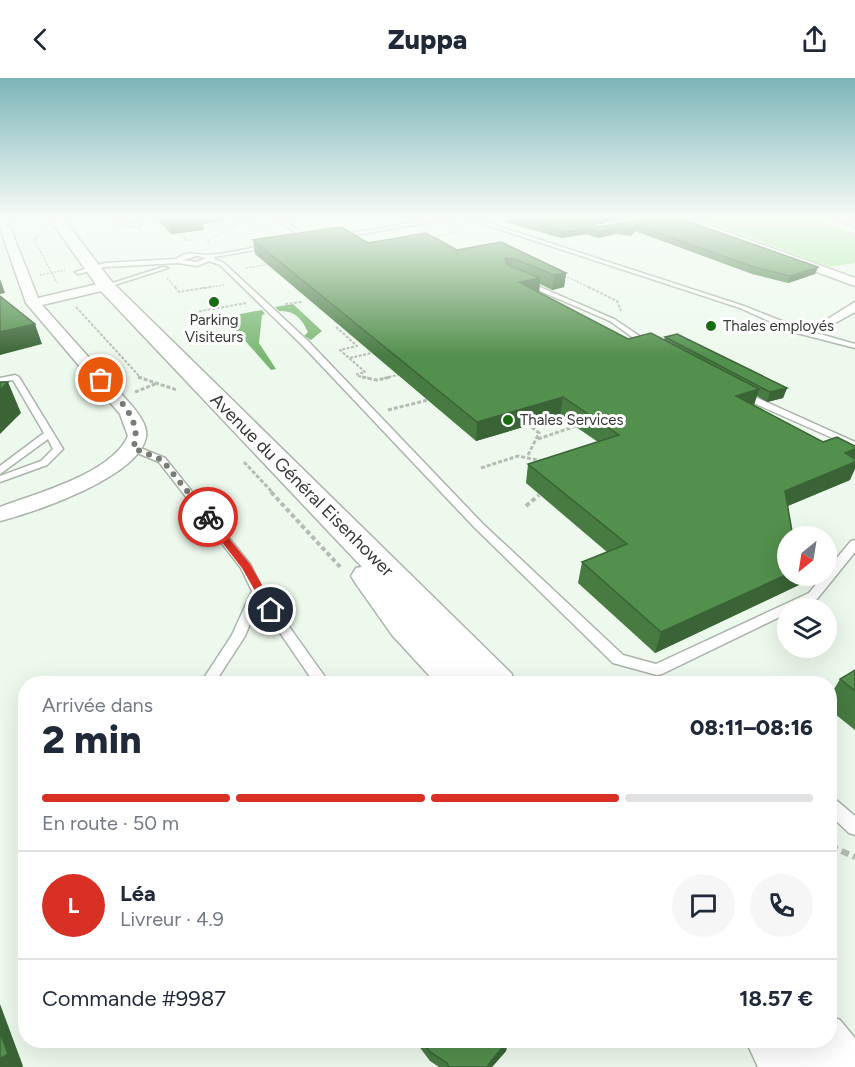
<!DOCTYPE html>
<html lang="fr">
<head>
<meta charset="utf-8">
<style>
  body { margin:0; font-family:Figtree,sans-serif; background:#f6f6f7; color:#1f2937; height:100vh; display:flex; flex-direction:column; font-size:22px; white-space:nowrap }
  * { box-sizing:border-box; margin:0 }
  p { font-size:20px; color:#747a83 }
  .icon { flex:none; width:33px; height:33px; fill:none; stroke:currentColor; stroke-width:2; stroke-linecap:round; stroke-linejoin:round }
  .map { position:relative; flex:1; overflow:hidden }
  .drawer { position:absolute; left:18px; top:598px; width:819px; height:372px; display:flex; flex-direction:column; background:#fff; border-radius:24px; box-shadow:0 6px 24px #0002 }
  .drawer>* { flex:none }
  .needle { width:39px; rotate:210deg }
  .fabs { position:absolute; left:777px; top:448px; display:grid; gap:12px }
  .fabs a { display:grid; place-items:center; width:60px; height:60px; border-radius:50%; background:#fff; box-shadow:0 6px 24px #0002; font-size:30px }
  .pin { position:absolute; display:grid; place-items:center; width:51px; height:51px; color:#fff; margin:-26px; border:3px solid #fff; border-radius:50%; box-shadow:0 2px 6px #0007 }
  .courier { position:absolute; display:grid; place-items:center; width:60px; height:60px; margin:-30px; border:4px solid #d93025; border-radius:50%; background:#fff; color:#222; box-shadow:0 2px 8px #0007 }
  .overview em { font-style:normal; font-weight:800 }
  .overview div { display:flex; flex-direction:column-reverse }
  .overview { display:flex; align-items:center; justify-content:space-between; height:102px; padding:0 24px }
  h1 { font-size:39px; font-weight:800; line-height:45px }
  .bar { display:grid; grid-template-columns:repeat(4,1fr); gap:9px 6px; align-content:center; height:72px; padding:0 24px }
  .bar i { height:8px; border-radius:4px; background:#e0e1e3 }
  .bar .current { background:#d93025 }
  .bar p { grid-column:span 4 }
  .line { display:flex; align-items:center; gap:15px; padding:0 24px; border-top:2px solid #e0e1e3 }
  .line div { flex:1 }
  .round { display:grid; place-items:center; flex:none; width:63px; height:63px; border-radius:32px; background:#f6f6f7 }
  header { display:flex; justify-content:space-between; align-items:center; height:78px; padding:0 24px; background:#fff; font-size:27px; font-weight:800 }
  .map>svg:first-child { display:block }
  .green { fill:#adeaa5 }
  .water { fill:#7ab773 }
  .lines { fill:none; stroke-linecap:round; stroke-linejoin:round }
  .lane-casing { stroke:#aab4a9; stroke-width:3 }
  .street-casing { stroke:#aab4a9; stroke-width:3 }
  .primary-casing { stroke:#aab4a9; stroke-width:3 }
  .path-far4 { stroke:#b4bdb3; stroke-width:1.5; stroke-dasharray:2 1.5; stroke-linecap:butt }
  .path-far3 { stroke:#b4bdb3; stroke-width:2; stroke-dasharray:3 1.5; stroke-linecap:butt }
  .path-far2 { stroke:#b4bdb3; stroke-width:3; stroke-dasharray:4 2; stroke-linecap:butt }
  .path-far1 { stroke:#b4bdb3; stroke-width:4; stroke-dasharray:4.5 3; stroke-linecap:butt }
  .path { stroke:#b4bdb3; stroke-width:6; stroke-dasharray:8 4.5; stroke-linecap:butt }
  .lane { fill:#fff; fill-rule:evenodd }
  .street { fill:#fff; fill-rule:evenodd }
  .primary { fill:#fff; fill-rule:evenodd }
  .wall { fill:#477b42 }
  .shaded-wall { fill:#3a6436 }
  .building { fill:#538f4d; stroke:#3a6436; stroke-width:1.5 }
  .route { fill:#d93025 }
  .done { stroke:#767d75; stroke-width:6; stroke-dasharray:0 10.8 }
  .poi-dot { fill:#196b10; stroke:#fff; stroke-width:2 }
  .labels { text-anchor:middle; stroke-width:6; stroke-linejoin:round; paint-order:stroke }
  .far-poi-label { font-size:15px; fill:#363a35; stroke:#fff; text-anchor:start }
  .street-label { font-size:18px; fill:#363a35; stroke:#fff }
</style>
</head>
<body>
<header><svg class="icon" aria-label="back" viewBox="0 0 24 24"><path d="M15 5l-7 7 7 7"/></svg>Zuppa<svg class="icon" aria-label="share" viewBox="0 0 24 24"><path d="M12 15V3M7 8l5-5 5 5M5 13v7h14v-7"/></svg></header>
<div class="map">
<svg width="855" height="989" viewBox="0 0 855 989">
  <rect width="100%" height="100%" fill="#eef9ed"/>
  <path class="green" d="M710 139H806L855 156V185L829 189 701 141Z"/>
  <path class="water" d="M293 226 322 253 311 262 304 258 308 254C302 241 295 232 279 233L275 229Z
    M262 232 265 236 262 237 259 265 276 291 271 292 224 239Z"/>
  <g class="lines">
    <defs>
      <path id="lane" d="M115 139H120L121 143 141 147 138 149 117 145Z
        M274 139H280L312 162 307 163Z
        M445 139H459L338 160 335 158Z
        M462 139H470L744 228 799 250 855 266V270L793 254 740 230Z
        M830 139H839L855 144V148Z
        M270 166 272 169 214 179V181L224 185 308 263 482 445 623 577 656 586 809 515 823 498H826V493L851 463 855 462V474L817 521 797 531H788V535L662 596 657 597 613 585 474 449 302 267 220 187 209 183 197 188 178 185 105 189 78 196 75 194 105 185 176 181C188 172 196 177 208 177 228 176 250 170 270 166ZM197 178 206 180 196 184 183 182Z
        M163 189 168 190 108 209 103 208Z
        M526 203 614 241 653 267 646 269 610 243 524 206 523 205Z
        M15 297 19 299 63 371 47 387 0 404V398L41 383 53 371 48 361 0 396V388L44 355 13 302 0 304V300Z
        M738 314H744L855 364V370L738 318Z
        M133 367 165 380 250 486 263 512 330 606H315L259 524 245 558 214 606H200L232 557 252 513 241 490 159 384 130 372V368Z
        M830 719 836 722 855 738V757L849 755 830 737Z"/>
      <path id="street" d="M0 139H6L38 220 106 204 112 208 110 211 42 227 133 329C139 337 148 348 146 359 139 399 35 434 0 443V429C37 415 111 396 128 358L120 336 26 225 0 150Z
        M647 139 689 140 855 200V208L683 145 661 143 638 147 633 144Z
        M855 224V234L828 249 821 245Z"/>
      <path id="primary" d="M48 139H62L112 204 511 595 517 606H437L392 557 356 506 351 498 356 490 362 489 100 212Z
        M830 938 840 942 855 960V989H758L746 963H830Z"/>
    </defs>
    <use href="#lane" class="lane-casing"/>
    <use href="#street" class="street-casing"/>
    <use href="#primary" class="primary-casing"/>
    <path class="path-far4" d="M224 139 270 151
      M201 149 235 147
      M46 153 35 159V163L57 205
      M179 155 186 162H194
      M429 161 460 153
      M210 165 207 163 239 145
      M246 190 271 186
      M561 196 591 210
      M40 197 65 192
      M167 200 176 210
      M202 210 224 207"/>
    <path class="path-far3" d="M175 209 179 214 211 209
      M588 209 617 223 621 233
      M285 226 302 224
      M76 229 141 300
      M190 235 246 225
      M336 249 357 268 340 272 365 294 355 297
      M350 280 372 275
      M358 298 369 300
      M384 300 398 297"/>
    <path class="path-far2" d="M138 299 177 312
      M362 299 377 302 391 299
      M135 314 158 305
      M388 332 428 322
      M538 361 576 348
      M528 377 539 355 529 347
      M244 384 273 415
      M481 390 518 378 542 383"/>
    <path class="path-far1" d="M271 414 342 491
      M526 428 539 417"/>
    <path class="path" d="M830 768 855 779"/>
    <use href="#lane" class="lane"/>
    <use href="#street" class="street"/>
    <use href="#primary" class="primary"/>
  </g>
  <path class="wall" d="M155 139H224V143L203 146 204 152 171 156Z
    M506 139H632L594 147 597 149 662 139 818 189 815 196 788 205 752 196 635 153 631 158 615 156 598 160 586 156 561 160 505 144Z
    M253 162 368 165 457 172 501 164 566 195 564 209 552 212 540 206 539 215 628 261 664 262 665 259 787 310 783 320 767 324 757 318 754 327 823 364 855 368V379L850 402 787 428 801 506 655 575 578 505 582 484 607 474 526 405 528 386 598 364 560 338 476 363 255 176Z
    M855 592V652L830 632V618L840 601Z
    M418 963H508L506 973 492 989H439L430 983 418 967Z"/>
  <path class="shaded-wall" d="M198 139H224V143L203 146 204 152 171 156 169 145Z
    M603 139H632L591 148 590 144 591 142Z
    M636 147 635 153 631 158 632 152Z
    M587 150 586 156 561 160 562 154Z
    M616 150 615 156 598 160V154Z
    M505 180H512L511 194H504Z
    M818 189 815 196 788 205 790 198Z
    M566 195 564 209 552 212 554 197Z
    M540 200 539 215 519 204Z
    M0 201 5 215 0 216Z
    M35 246 42 266 0 277V254Z
    M8 304 21 335 0 356V312Z
    M787 310 783 320 767 324 770 314Z
    M759 311 753 329 736 318Z
    M563 319 560 338 476 363 477 344Z
    M855 371V379L852 386 855 384V391L850 402 776 433 785 413 845 375Z
    M788 496V498H805L801 506 655 575 661 554Z
    M0 926 23 988 22 989H0Z
    M508 963 506 973 492 989H487L488 987Z"/>
  <path class="building" d="M163 139H201L202 141 169 145Z
    M510 139H603L591 142 590 144 597 149 662 139 681 141 818 189 790 198 754 189 636 147 632 152 616 150 598 154 587 150 562 154Z
    M341 149 368 165 426 155 457 172 501 164 566 195 554 197 512 180H505L506 186 540 200 519 204 628 261 651 255 759 311 736 318 823 364 837 359 855 368V371L845 375 855 381V384L785 413 793 459H788V496L661 554 582 484 627 466 528 386 619 357 563 319 477 344 253 162Z
    M0 218 35 246 0 254Z
    M677 256 787 310 770 314 665 259Z
    M0 304H8L0 312Z
    M855 592V613L840 601Z
    M0 954 8 976 0 981Z
    M422 963H508L488 987 490 989H449L447 985 430 974Z"/>
  <linearGradient id="sky" x2="0" y2="1"><stop stop-color="#7cb5b9"/><stop offset="0.5" stop-color="#f7fcf7"/><stop offset="1" stop-color="#f7fcf7" stop-opacity="0"/></linearGradient>
  <rect width="855" height="278" fill="url(#sky)"/>
  <path class="route" d="M204 438H211L250 486 276 532 275 534H267L242 490 204 441Z"/>
  <g class="lines">
    <path class="done" d="M101 302C118 320 144 343 133 370L162 382 208 439"/>
  </g>
  <g class="poi-dot">
    <circle cx="214" cy="224" r="6"/>
    <circle cx="711" cy="248" r="6"/>
    <circle cx="508" cy="342" r="6"/>
  </g>
  <g class="labels">
    <g class="far-poi-label">
      <text x="214" y="247" text-anchor="middle">Parking<tspan x="214" dy="17">Visiteurs</tspan></text>
      <text x="723" y="253">Thales employés</text>
      <text x="520" y="347">Thales Services</text>
    </g>
    <g class="street-label">
      <text transform="translate(302 407) rotate(45)" y="6">Avenue du Général Eisenhower</text>
    </g>
  </g>
</svg>
<div class="fabs">
<a><svg class="needle" viewBox="-14 -14 28 28"><path d="M0-13l5 13h-10z" fill="#e53935"/><path d="M0 13l5-13h-10z" fill="#747a83"/></svg></a>
<a><svg class="icon" aria-label="layers" viewBox="0 0 24 24"><path d="M12 4l9 5-9 5-9-5zM3 14l9 5 9-5"/></svg></a>
</div>
<div class="pin" style="left:101px;top:302px;background:#ea580c"><svg class="icon" aria-label="bag" viewBox="0 0 24 24"><path d="M5 8h14l-1 12H6zM9 8a3 3 0 0 1 6 0"/></svg></div>
<div class="pin" style="left:271px;top:532px;background:#1f2937"><svg class="icon" aria-label="home" viewBox="0 0 24 24"><path d="M3 11l9-7 9 7M6 9v11h12V9"/></svg></div>
<div class="courier" style="left:208px;top:439px"><svg class="icon" aria-label="bike" viewBox="0 0 24 24"><circle cx="6" cy="16" r="4"/><circle cx="18" cy="16" r="4"/><path d="M6 16l4-8h5l3 8M10 8l3 8H6M13 5h3"/></svg></div>
<section class="drawer">
<div class="overview"><div><h1>2 min</h1><p>Arrivée dans</p></div><em>08:11–08:16</em></div>
<div class="bar"><i class="current"></i><i class="current"></i><i class="current"></i><i></i><p>En route · 50 m</p></div>
<div class="line" style="height:108px"><b class="round" style="background:#d93025;color:#fff">L</b><div><b>Léa</b><p>Livreur · 4.9</p></div><a class="round"><svg class="icon" aria-label="chat" viewBox="0 0 24 24"><path d="M4 5h16v11H9l-5 4z"/></svg></a><a class="round"><svg class="icon" aria-label="phone" viewBox="0 0 24 24"><path d="M5 4h4l2 5-3 2q2 4 5 5l2-3 5 2v4C11 20 4 13 5 4z"/></svg></a></div>
<div class="line" style="height:78px"><div>Commande #9987</div><b>18.57 €</b></div>
</section>
</div>
</body>
</html>
